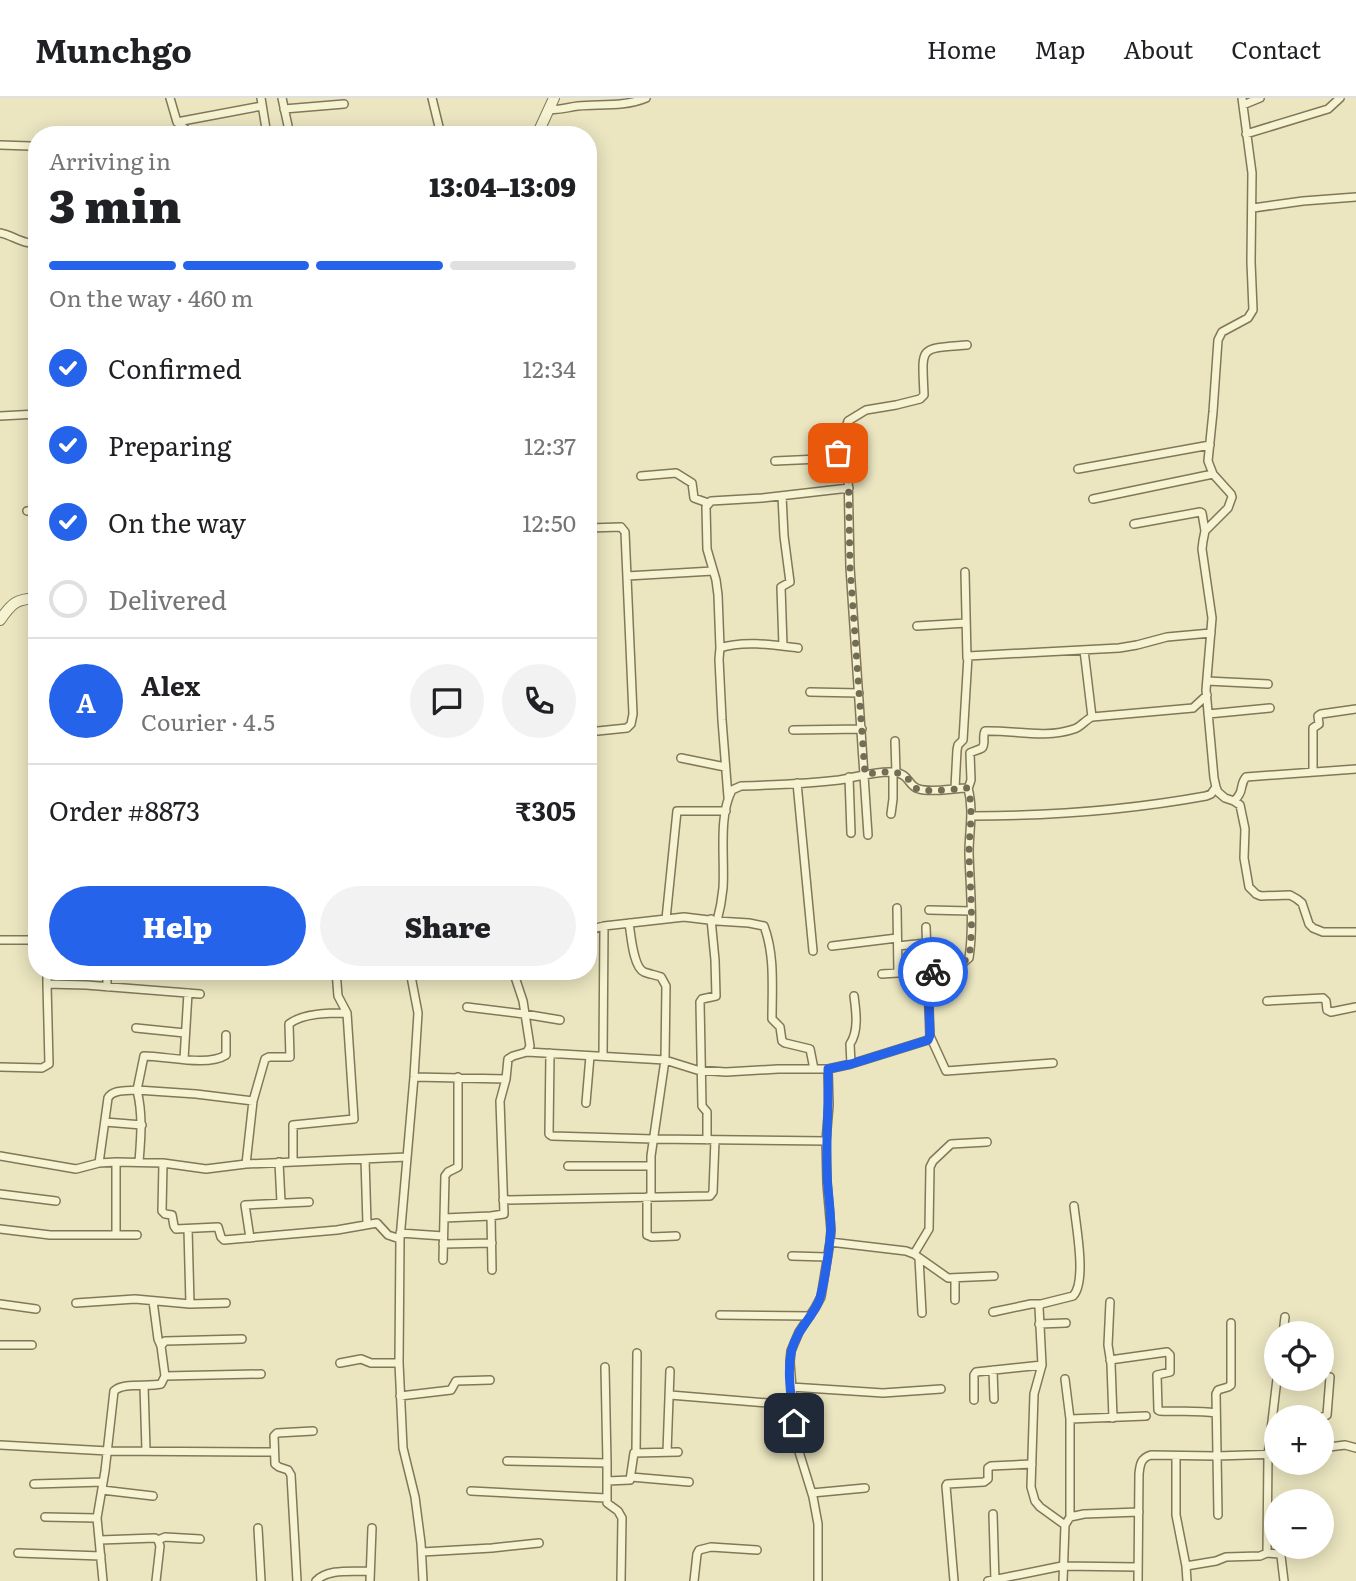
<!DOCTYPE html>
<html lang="en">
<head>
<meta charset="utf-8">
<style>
  body { margin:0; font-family:Literata,serif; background:#f2f2f2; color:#202124; height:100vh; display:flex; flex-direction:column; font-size:26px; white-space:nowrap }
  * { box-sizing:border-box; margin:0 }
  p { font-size:23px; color:#757577 }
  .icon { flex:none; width:38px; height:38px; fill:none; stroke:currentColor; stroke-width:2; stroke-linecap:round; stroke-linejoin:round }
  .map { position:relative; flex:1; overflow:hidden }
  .panel { position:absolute; left:28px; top:28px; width:569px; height:854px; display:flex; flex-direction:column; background:#fff; border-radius:28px; box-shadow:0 4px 18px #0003 }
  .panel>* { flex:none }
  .buttons { position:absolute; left:1264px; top:1223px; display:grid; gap:14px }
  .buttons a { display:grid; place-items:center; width:70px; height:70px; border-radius:50%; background:#fff; box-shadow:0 4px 18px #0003; font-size:35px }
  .pin { position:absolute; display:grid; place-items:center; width:60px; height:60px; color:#fff; margin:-30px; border-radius:14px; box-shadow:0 4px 10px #0006 }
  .courier { position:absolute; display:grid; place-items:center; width:70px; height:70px; margin:-35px; border:5px solid #2563eb; border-radius:50%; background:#fff; color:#222; box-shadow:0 2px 9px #0007 }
  .headline em { font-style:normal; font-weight:800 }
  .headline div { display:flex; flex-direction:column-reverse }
  .headline { display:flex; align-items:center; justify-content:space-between; height:119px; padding:0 21px }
  h1 { font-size:46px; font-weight:800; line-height:52px }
  .bar { display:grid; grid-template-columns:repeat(4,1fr); gap:10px 7px; align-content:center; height:84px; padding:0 21px }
  .bar i { height:9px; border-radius:5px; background:#e0e0e0 }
  .bar .selected { background:#2563eb }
  .bar p { grid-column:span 4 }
  .line { display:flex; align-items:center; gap:18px; padding:0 21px; border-top:2px solid #e0e0e0 }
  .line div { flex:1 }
  .round { display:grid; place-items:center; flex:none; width:74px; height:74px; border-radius:37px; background:#f2f2f2 }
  ol { padding:0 21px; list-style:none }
  li { display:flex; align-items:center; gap:21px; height:77px }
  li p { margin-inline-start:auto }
  li .icon { padding:7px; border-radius:50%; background:#2563eb; color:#fff; stroke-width:4 }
  li:last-child { color:#757577 }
  li i { width:38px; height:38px; border:4px solid #e0e0e0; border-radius:50% }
  .primary-button { display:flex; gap:14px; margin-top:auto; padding:14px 21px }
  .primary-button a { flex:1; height:80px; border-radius:42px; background:#2563eb; color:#fff; font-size:28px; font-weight:800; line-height:80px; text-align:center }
  .primary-button a+a { background:#f2f2f2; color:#202124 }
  header { display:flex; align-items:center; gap:42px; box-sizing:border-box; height:98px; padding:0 35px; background:#fff; border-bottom:2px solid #e0e0e0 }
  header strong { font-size:33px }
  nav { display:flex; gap:38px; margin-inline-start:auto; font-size:24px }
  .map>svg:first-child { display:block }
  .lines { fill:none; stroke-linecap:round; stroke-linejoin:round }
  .minor-casing { stroke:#827759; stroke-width:10 }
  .tertiary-casing { stroke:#827759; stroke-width:12 }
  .minor { stroke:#f6f3d2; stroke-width:7 }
  .tertiary { stroke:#f6f3d2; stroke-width:10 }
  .done { stroke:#736d56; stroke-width:7; stroke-dasharray:0 12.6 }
  .route { stroke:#2563eb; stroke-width:9 }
</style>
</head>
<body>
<header>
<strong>Munchgo</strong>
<nav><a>Home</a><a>Map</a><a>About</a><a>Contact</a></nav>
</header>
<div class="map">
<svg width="1356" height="1483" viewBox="0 0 1356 1483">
  <rect width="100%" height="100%" fill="#ebe6c0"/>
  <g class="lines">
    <defs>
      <path id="minor" d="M170 0 177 24 192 37
        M261 0 267 37
        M282 0 290 37
        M432 0 441 37
        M1242 0 1252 75 1251 164 1253 212 1248 220 1222 234 1218 242 1213 314 1208 363 1213 376 1231 396 1232 399 1228 410 1205 433 1203 443 1202 451 1212 520 1206 592 1214 680 1216 689 1218 694 1225 700 1234 703 1240 707 1245 731 1244 760 1249 789 1256 796 1261 798 1290 797 1297 801 1302 805 1309 826 1313 830 1323 834H1356
        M1243 7 1260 0
        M284 11 344 6
        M549 11C559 13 568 9 578 8 601 6 624 9 646 0
        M177 24 262 8
        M1246 36 1328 11 1340 0
        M0 47 30 48
        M1253 110 1303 103 1356 99
        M0 135C13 137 24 148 37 144
        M0 318 37 316
        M775 363 819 361 835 355 848 354
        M1078 371 1210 347
        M641 378 676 375 692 385 694 400 708 405
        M782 398 784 438 790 484 781 489 783 548
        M1093 401 1213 376
        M27 413 37 412
        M1134 426 1200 414 1202 415 1205 433
        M588 430 621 429 625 434 633 616 631 626 627 630 588 634
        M965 474 967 560
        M627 478 713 473
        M917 528 966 525
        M720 550 718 497 716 482 707 451 706 409 711 403 762 400 849 390
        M1084 552 1092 619
        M1207 583 1268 586
        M810 594 859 595
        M1208 616 1270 610
        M793 632 862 631
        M895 643 896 675
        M681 660 725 669
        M1313 674V630L1319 626 1318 618 1321 616 1356 611
        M849 679 851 735
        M797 685 813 853
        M955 690 957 652 958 647 963 642 968 558 1119 550 1137 547 1167 539 1211 535
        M968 691 971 682 970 655C973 653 979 652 982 650 986 646 982 638 985 633 1014 632 1045 641 1074 631 1081 629 1085 622 1092 619L1193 610 1207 597
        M728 699 722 622 719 561 720 550C743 542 775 547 798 550
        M1234 703C1245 693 1239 687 1246 679L1356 671
        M891 716 893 701V674
        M972 718C1050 718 1129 712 1206 698L1211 696 1216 689
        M868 737 850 469 847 326 848 323 866 312 896 307 920 301 924 297C922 247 918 251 967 247
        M897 810 898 875
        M929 812 971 813
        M666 821 677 713H726
        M629 825C631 837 633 869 644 874 649 876 656 877 661 879L666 888 665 962 651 1058V1099
        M588 832 604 828 684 819 717 823C720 812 722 801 723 790 725 761 718 718 732 692L741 688C774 687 807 686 839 682 857 679 875 673 893 674 911 676 907 688 919 691 931 695 954 690 968 690 974 712 969 733 969 755 970 790 974 826 969 860L963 865 928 875
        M0 842H37
        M832 848 897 840
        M898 848 926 845
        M47 873V886
        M410 873 418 915 414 979 400 1141 399 1265 403 1350 415 1399 421 1445 423 1483
        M882 876 928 873
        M107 889V873
        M1267 903 1323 900 1326 903 1327 912 1331 914 1356 909
        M467 909 524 916 560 922
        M136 930 185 935
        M930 938 946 973 1053 965
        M527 954 665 962 697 972 726 974 778 971H814L810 951 785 945 782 943 780 929 772 921C772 890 775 857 764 828L749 825 717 823
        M550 955 549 1036 552 1038 653 1041 826 1043
        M603 958 604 828
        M184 961 188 895
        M851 966 928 942 930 938 926 829
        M0 969 42 970 49 966 47 886 86 887 200 896
        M814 971H828L851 966 850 946C859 933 856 913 854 898
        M414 979 506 981
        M586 1005 590 958
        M105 1024 142 1027
        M707 1042V1014L702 1008 700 904 702 901 716 898 715 862 711 821
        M0 1058 76 1071 99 1065 116 1064 163 1065 206 1071 246 1066 407 1059
        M365 1061 367 1126
        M293 1063V1027L354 1021 347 915 338 898 336 873
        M116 1064V1137
        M139 1064C141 1039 143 1017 137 992L196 996 253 1003
        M279 1064 281 1104
        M99 1065 108 1000C113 991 128 993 137 992L144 958C167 958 207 969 226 957V937
        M163 1065 162 1113 165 1116 172 1117 174 1128 176 1131 218 1129 221 1139 224 1142 337 1132 377 1125 388 1137 400 1141
        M246 1066 253 1003 265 961 269 959H290L289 926C303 915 329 915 347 915
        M568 1068H650
        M0 1096 56 1103
        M647 1099V1137L652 1139 676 1138
        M503 1102 710 1098 713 1094 715 1042
        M491 1118 504 1116 500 1003 506 981 508 961 513 958 527 954 530 948 523 903 513 873
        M444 1120 491 1118 492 1172
        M0 1131 50 1137H137
        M188 1131 190 1206
        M400 1135 443 1138
        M250 1140 245 1107 309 1104
        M830 1144 906 1153 914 1156 948 1180 994 1178
        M443 1146 492 1145
        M914 1156 929 1131 930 1069 933 1063 951 1046 987 1044
        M792 1158 827 1159
        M919 1160 922 1215
        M443 1162 445 1078 448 1074 458 1069V979
        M955 1180V1202
        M153 1203 158 1241 161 1248
        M1110 1204 1108 1247 1111 1266 1113 1320
        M76 1205 135 1201 190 1206 226 1205
        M0 1206 36 1211
        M993 1214 1031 1206H1041
        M720 1217 810 1218
        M1039 1226 1066 1225
        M1283 1236 1285 1219
        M0 1247H32
        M1110 1262 1167 1254 1170 1257V1274L1157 1277 1158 1312 1160 1313C1179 1314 1197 1312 1216 1315
        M340 1265 361 1261 371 1265H399
        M605 1269 607 1365
        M993 1272 994 1301
        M165 1278 261 1276
        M1065 1281 1070 1321V1419
        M144 1288 146 1352
        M791 1289 883 1295 941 1291
        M670 1297 793 1307
        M400 1298 451 1292 456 1283 490 1282
        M974 1302V1277L976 1274 1042 1267
        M1321 1320 1327 1317 1330 1279
        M1070 1321 1146 1318
        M0 1347 108 1353 274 1354
        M1321 1350 1345 1347 1356 1350
        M636 1354 637 1255
        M667 1354 670 1273
        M1176 1358V1417L1186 1468
        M507 1363 607 1365V1405L618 1413 622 1420 621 1483
        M631 1379 689 1384
        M607 1383 630 1382 634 1355 678 1354
        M34 1386 103 1384
        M102 1392 153 1398
        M471 1393 606 1400
        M812 1395 865 1390
        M993 1416 995 1483
        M1218 1417 1216 1296 1218 1292 1228 1289 1231 1287V1225
        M45 1419 97 1420
        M1065 1427 1040 1409 1035 1403 1031 1389 1034 1296 1042 1267 1039 1209 1041 1206 1073 1198C1087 1184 1076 1128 1074 1108
        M258 1430 261 1483
        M100 1442 155 1440 158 1442 160 1448 156 1483
        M158 1442 165 1439 200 1441
        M422 1454 492 1450 539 1445
        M18 1455 101 1458
        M1267 1455 1268 1357 1277 1281
        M103 1483 97 1420 105 1373 114 1293C123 1284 147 1289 161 1286L165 1278 161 1248 165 1243 242 1241
        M297 1483 291 1377 288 1372 279 1369 275 1366 274 1338 277 1335 313 1333
        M316 1483C328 1470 353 1474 369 1473
        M370 1483 372 1430
        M694 1483 697 1456 699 1452 711 1449 757 1452
        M818 1483V1426L813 1399 796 1344 790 1264 791 1253 799 1234 815 1210 821 1199 830 1144 831 1132 827 1086 826 1043 829 1007 828 971
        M954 1483 946 1388 947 1386 984 1384 988 1381V1370L991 1368 1032 1366
        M988 1483 1062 1468 1137 1469
        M1063 1483 1065 1427 1070 1419 1084 1416 1139 1414
        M1138 1483 1139 1376C1140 1366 1141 1360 1151 1357L1216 1358 1276 1356
        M1187 1483 1186 1468 1216 1463 1226 1459 1260 1458 1267 1455 1279 1456 1281 1458 1284 1483"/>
      <path id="tertiary" d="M537 37 554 0
        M0 522C12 505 16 501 37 500"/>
    </defs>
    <use href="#minor" class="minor-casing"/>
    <use href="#tertiary" class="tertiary-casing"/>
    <use href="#minor" class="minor"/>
    <use href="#tertiary" class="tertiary"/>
  </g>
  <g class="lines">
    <path class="done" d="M838 355 848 354 850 469 865 676C877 675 894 671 905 678 912 683 910 690 921 692 936 694 953 691 968 690 974 712 969 733 969 755 970 790 974 826 969 860L963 864 933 874"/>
    <path class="route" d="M794 1325C792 1302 786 1274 792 1251 797 1232 810 1222 818 1205 824 1192 828 1157 830 1142 833 1119 827 1095 827 1072 826 1038 829 1005 828 971L851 966 928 942 930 937 928 875 933 874"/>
  </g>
</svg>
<div class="buttons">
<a><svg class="icon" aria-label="locate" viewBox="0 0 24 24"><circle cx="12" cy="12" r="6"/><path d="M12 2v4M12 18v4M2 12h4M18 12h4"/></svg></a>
<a>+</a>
<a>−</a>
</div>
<div class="pin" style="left:838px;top:355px;background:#ea580c"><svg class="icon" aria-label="bag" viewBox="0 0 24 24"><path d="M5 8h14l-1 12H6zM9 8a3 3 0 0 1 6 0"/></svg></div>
<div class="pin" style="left:794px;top:1325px;background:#1f2937"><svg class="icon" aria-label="home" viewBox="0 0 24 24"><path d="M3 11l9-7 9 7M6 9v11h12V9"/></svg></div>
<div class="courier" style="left:933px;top:874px"><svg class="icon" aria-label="bike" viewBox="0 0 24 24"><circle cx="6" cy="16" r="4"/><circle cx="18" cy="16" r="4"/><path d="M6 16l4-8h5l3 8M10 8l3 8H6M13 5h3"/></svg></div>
<section class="panel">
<div class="headline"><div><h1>3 min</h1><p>Arriving in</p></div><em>13:04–13:09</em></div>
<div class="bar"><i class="selected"></i><i class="selected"></i><i class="selected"></i><i></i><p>On the way · 460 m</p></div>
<ol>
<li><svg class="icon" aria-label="check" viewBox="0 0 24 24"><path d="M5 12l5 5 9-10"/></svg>Confirmed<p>12:34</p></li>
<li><svg class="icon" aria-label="check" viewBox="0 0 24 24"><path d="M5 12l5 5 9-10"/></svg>Preparing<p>12:37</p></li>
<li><svg class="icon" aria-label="check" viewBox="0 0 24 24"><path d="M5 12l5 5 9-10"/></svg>On the way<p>12:50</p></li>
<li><i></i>Delivered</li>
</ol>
<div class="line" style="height:126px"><b class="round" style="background:#2563eb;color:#fff">A</b><div><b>Alex</b><p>Courier · 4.5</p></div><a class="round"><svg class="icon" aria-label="chat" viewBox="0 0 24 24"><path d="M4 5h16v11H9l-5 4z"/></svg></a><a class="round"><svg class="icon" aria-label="phone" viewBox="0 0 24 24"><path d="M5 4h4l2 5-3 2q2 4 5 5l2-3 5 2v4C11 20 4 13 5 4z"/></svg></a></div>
<div class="line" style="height:91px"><div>Order #8873</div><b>₹305</b></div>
<div class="primary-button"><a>Help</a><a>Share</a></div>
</section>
</div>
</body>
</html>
